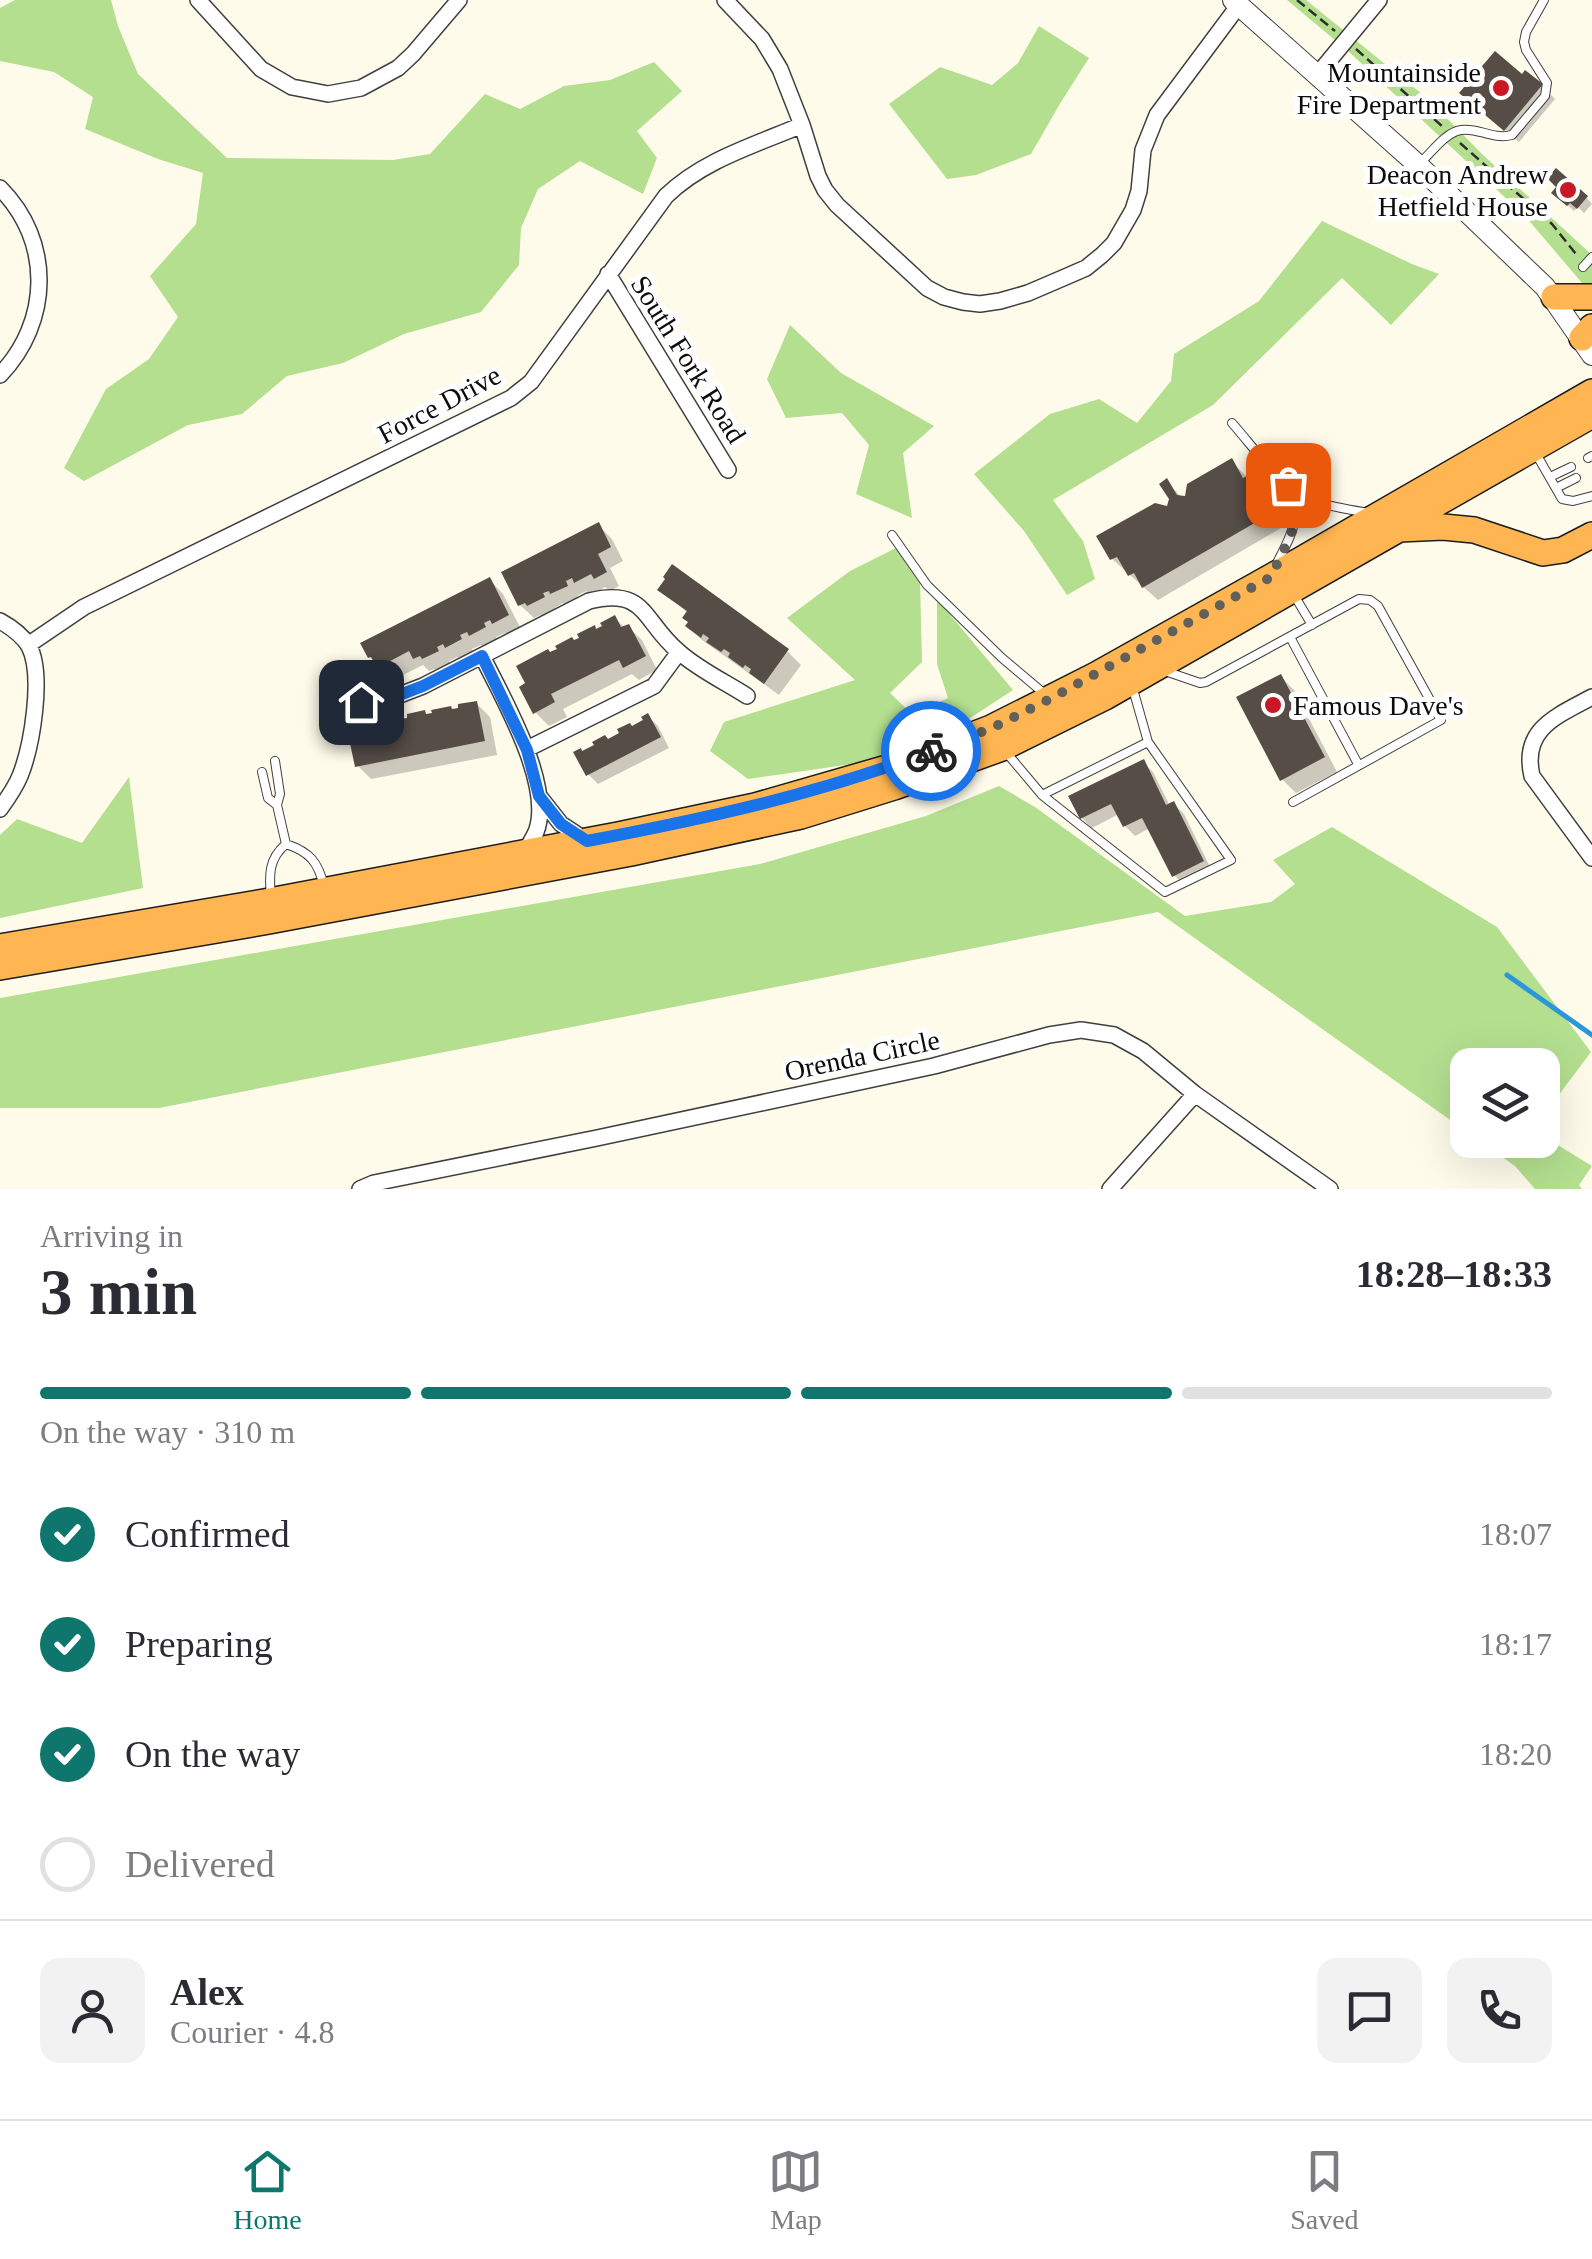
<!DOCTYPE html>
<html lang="en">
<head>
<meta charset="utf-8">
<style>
  body { margin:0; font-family:"Times New Roman",serif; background:#f2f2f3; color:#2b2b33; height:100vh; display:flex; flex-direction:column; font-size:38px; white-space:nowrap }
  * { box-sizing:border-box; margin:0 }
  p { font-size:32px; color:#7c7c81 }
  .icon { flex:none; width:55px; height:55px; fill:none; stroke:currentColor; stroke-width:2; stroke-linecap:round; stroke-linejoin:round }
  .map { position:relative; height:1189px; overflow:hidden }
  .details { display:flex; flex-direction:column; background:#fff; flex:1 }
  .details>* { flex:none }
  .fabs { position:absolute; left:1450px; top:1048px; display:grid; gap:20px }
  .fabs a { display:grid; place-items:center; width:110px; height:110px; border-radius:20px; background:#fff; box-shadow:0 10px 40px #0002; font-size:50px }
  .pin { position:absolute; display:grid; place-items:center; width:85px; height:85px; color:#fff; margin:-42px; border-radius:20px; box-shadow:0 5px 15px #0006 }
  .courier { position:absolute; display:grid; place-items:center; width:100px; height:100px; margin:-50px; border:8px solid #1a73e8; border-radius:50%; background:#fff; color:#222; box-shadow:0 2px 12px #0007 }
  .summary em { font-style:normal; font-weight:800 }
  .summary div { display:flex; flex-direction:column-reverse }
  .summary { display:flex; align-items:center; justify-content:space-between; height:170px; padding:0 40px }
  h1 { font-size:65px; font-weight:800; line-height:75px }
  .bar { display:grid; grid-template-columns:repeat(4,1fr); gap:15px 10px; align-content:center; height:120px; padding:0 40px }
  .bar i { height:12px; border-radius:8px; background:#e1e1e2 }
  .bar .current { background:#0f766e }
  .bar p { grid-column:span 4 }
  .line { display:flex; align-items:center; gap:25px; padding:0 40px; border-top:2px solid #e1e1e2 }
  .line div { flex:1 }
  .round { display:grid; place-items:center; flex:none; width:105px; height:105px; border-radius:20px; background:#f2f2f3 }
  ol { padding:0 40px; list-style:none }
  li { display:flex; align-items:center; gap:30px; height:110px }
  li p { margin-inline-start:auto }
  li .icon { padding:10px; border-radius:50%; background:#0f766e; color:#fff; stroke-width:4 }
  li:last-child { color:#7c7c81 }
  li i { width:55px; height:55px; border:5px solid #e1e1e2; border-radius:50% }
  .menu { display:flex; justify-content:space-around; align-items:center; height:140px; border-top:2px solid #e1e1e2; background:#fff; font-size:28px; color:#7c7c81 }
  .menu a { display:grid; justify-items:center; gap:5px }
  .menu .current { color:#0f766e }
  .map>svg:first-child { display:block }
  .forest { fill:#b4df8f }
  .shadow { fill:#0003 }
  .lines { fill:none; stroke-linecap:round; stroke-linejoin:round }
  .stream { stroke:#2a97da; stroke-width:5 }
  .building { fill:#564d47 }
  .service-casing { stroke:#3f3f3f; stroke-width:10 }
  .minor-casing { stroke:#3f3f3f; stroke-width:18 }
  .tertiary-casing { stroke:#3f3f3f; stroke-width:22 }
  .trunk-casing { stroke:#1d1d1d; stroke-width:28 }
  .path { stroke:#2e2e2e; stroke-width:2.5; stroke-dasharray:10 5; stroke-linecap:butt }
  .service { stroke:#fff; stroke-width:8 }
  .minor { stroke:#fff; stroke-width:15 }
  .tertiary { stroke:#fff; stroke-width:20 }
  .trunk { stroke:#ffb652; stroke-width:25 }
  .done { stroke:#61605a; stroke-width:10; stroke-dasharray:0 18 }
  .route { stroke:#1a73e8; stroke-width:12 }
  .poi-dot { fill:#c81823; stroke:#fff; stroke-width:4 }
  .labels { text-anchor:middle; stroke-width:10; stroke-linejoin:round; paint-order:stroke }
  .poi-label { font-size:28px; fill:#0c0c0c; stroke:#fff; text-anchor:end }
  .street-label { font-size:28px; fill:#0c0c0c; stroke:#fff }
</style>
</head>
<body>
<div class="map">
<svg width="1592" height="1189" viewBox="0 0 1592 1189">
  <rect width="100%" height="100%" fill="#fffbeb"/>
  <path class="forest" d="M15 0H111L118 26 138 74 227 158 393 160 430 154 485 94 520 109 564 86 610 80 654 62 682 91 637 131 657 158 643 194 580 161 538 189 521 228 519 265 481 312 404 334 343 363 287 376 242 414 188 425 84 481 64 468 106 389 149 359 178 317 150 276 196 224 203 173 158 159 85 129 93 97 54 72 0 61V8Z
    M1287 0H1306L1427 98 1482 154 1592 255V290H1588L1525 216 1347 50Z
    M1039 26 1089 58 1061 102 1031 154 976 175 947 179 889 104 940 67 992 85 1018 63Z
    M1322 221 1412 264 1439 274 1391 325 1342 278 1213 405 1053 500 1083 541 1095 579 1067 595 1024 531 974 474 1050 414 1099 399 1137 423 1171 381 1174 354 1259 301Z
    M790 325 841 373 934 426 903 453 912 518 856 494 869 445 842 413 786 418 767 379Z
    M896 548 920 580 922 662 890 693 912 714 948 698 937 664V599L1013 690 952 730 859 763 748 779 710 751 724 722 855 680 787 618 850 571Z
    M129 777 143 888 0 918V835L17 819 82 843Z
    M999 786 1035 807 1185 916 1271 902 1295 884 1273 860 1332 827 1497 927 1591 1052 1543 1116 1542 1065H1468L1467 1132 1158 912 159 1108H0V998L760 864 926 816Z
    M1543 1136 1592 1166 1579 1185 1582 1189H1535L1515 1166 1478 1140H1542Z"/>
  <path class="shadow" d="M1522 77 1542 86 1555 99 1519 142 1476 106Z
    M1559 187 1587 198 1592 204 1584 213 1578 207 1574 211 1554 193Z
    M1232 462 1278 507 1288 524 1158 600 1112 559 1168 509 1172 499 1167 482 1182 498 1187 499Z
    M598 525 612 539 623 561 610 568 619 586 610 591 605 587 590 595 586 591 577 596 580 600 566 607 563 603 555 608 557 611 543 618 540 615 534 618 520 605Z
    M672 568 787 651 801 665 779 695 702 640 688 626V613L661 590Z
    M490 580 503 594 521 629 508 636 505 633 496 637 498 641 485 648 481 645 472 649 474 653 461 660 458 657 449 661 451 665 438 672 435 669 429 671 423 665 393 680 370 657Z
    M615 618 625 628 628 627 642 640 657 670 639 680 632 674 563 709 567 717 549 726 535 712 551 655 597 631Z
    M1281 677 1294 690 1337 772 1296 793 1282 779Z
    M476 703 490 717 497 755 371 779 357 765 375 726 398 718 401 721 453 711Z
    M648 716 658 726 669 748 598 784 588 774 583 753 622 734Z
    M1143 762 1153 772 1170 806 1174 804 1184 814 1212 871 1184 885 1174 875 1150 828 1135 836 1125 826 1119 814 1092 828 1082 818Z"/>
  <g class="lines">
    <path class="stream" d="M1507 975 1592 1035"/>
  </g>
  <path class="building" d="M1495 51 1522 74 1525 70 1543 84 1504 131 1459 93Z
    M1556 168 1588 196 1577 209 1570 203 1567 206 1551 193 1556 187 1547 178Z
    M1232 458 1243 478 1249 475 1259 493 1265 490 1277 510 1142 588 1134 573 1128 576 1117 557 1110 560 1096 536 1155 503 1167 506 1169 499 1159 484 1167 478 1177 495 1185 496 1187 484Z
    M599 522 611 547 598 554 607 572 594 579 591 574 574 583 572 578 566 581 568 586 550 594 549 591 543 593 545 597 527 606 525 603 518 606 501 572Z
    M672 564 789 649 764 684 749 673 751 669 745 665 743 668 728 657 730 653 724 649 721 652 706 642 709 638 703 634 701 638 685 626 688 622 682 618 687 611 657 590 665 579 663 577Z
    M490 577 509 615 492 624 490 620 484 623 486 627 469 636 467 632 460 635 462 639 445 648 443 644 437 647 439 651 422 659 420 656 413 659 409 651 377 668 371 657 368 658 360 643Z
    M615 615 621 627 629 624 646 656 623 668 619 660 551 694 555 702 533 714 519 687 525 683 516 666 548 649 550 652 557 649 555 646 572 637 574 640 579 638 577 634 595 625 596 629 602 626 600 623Z
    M1281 674 1325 757 1280 781 1236 697Z
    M477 701 485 741 355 767 347 729 355 728 354 724 373 720V724L381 723V719L399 715V719L407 718V714L425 710 426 714 432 713 431 710 451 706 452 709 458 708V704Z
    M648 713 661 737 586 776 573 752 581 748 582 751 594 745 592 742 605 735 608 739 619 733 617 729 630 723 632 726 643 720 641 717Z
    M1144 759 1166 805 1174 801 1204 861 1172 877 1142 818 1123 827 1111 804 1080 819 1068 796Z"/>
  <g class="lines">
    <defs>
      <path id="service" d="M1421 162C1432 152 1446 132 1461 130 1478 127 1492 140 1512 135L1545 96 1547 83 1526 50 1524 42 1526 32 1544 0
        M1583 267 1592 257
        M1232 423C1256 450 1280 487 1314 501 1331 507 1351 510 1369 513
        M1535 452 1562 499 1573 501 1592 496
        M1588 458 1592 456
        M1550 477 1571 467
        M1556 488 1576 478
        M892 535 927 585 1002 658 1047 696
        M1276 565C1292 533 1302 520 1288 485
        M1294 595 1312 625
        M1290 637 1358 764
        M1165 671 1200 683 1206 682 1359 599 1370 600 1378 606 1441 720 1293 802
        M1005 751 1042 795 1148 742
        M275 761 280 794 277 805 286 844C310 852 318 862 324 886
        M262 772 268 798 277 805
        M1042 795 1165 892 1231 860 1148 742 1133 689
        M271 898C269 876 268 859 286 844"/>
      <path id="minor" d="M198 0 261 69 292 87 328 94 361 88 398 68 413 54 459 0
        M725 0 762 39 780 69 802 125 818 176 825 190 837 205 927 288 944 297 963 302 980 304 1000 301 1028 293 1063 278 1086 268 1102 255 1114 243 1133 210 1139 191 1143 150 1157 115 1239 5
        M1318 74 1379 0
        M0 188C53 241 51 322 0 375
        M608 274 728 470
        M0 621C11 627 22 635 29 646 44 675 32 746 20 776 15 788 8 798 0 809
        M28 645 84 607 511 398 531 382 666 196C703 160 755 145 802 125
        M482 656C503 698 554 786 536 832 533 839 528 846 525 853
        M1592 697C1557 716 1521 729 1532 776L1592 858
        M361 702 397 696 423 686 589 601C647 587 642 621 679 652 698 669 725 682 747 696
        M527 749 654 686 679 652
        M539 796 561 824 587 841
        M360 1189 374 1183 597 1138 934 1066 1049 1035 1081 1030 1114 1035 1143 1051 1195 1094 1330 1189
        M1110 1189 1195 1094"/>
      <path id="tertiary" d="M1233 0 1418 165 1545 287 1592 355"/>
      <path id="trunk" d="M1554 297H1592
        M1582 338 1592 327
        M1399 529 1443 527 1474 530 1543 553 1563 550 1592 535
        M0 947 264 902 618 835 755 806 887 768 991 728 1096 675 1271 577 1592 392
        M0 967 269 921 631 853 801 816 894 787 1002 748 1105 697 1399 529 1413 517 1592 415"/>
    </defs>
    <use href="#service" class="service-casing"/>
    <use href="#minor" class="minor-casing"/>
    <use href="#tertiary" class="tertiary-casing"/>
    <use href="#trunk" class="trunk-casing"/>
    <path class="path" d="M1297 0 1335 31
      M1356 49 1443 127
      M1460 143 1552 224 1576 254"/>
    <use href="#service" class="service"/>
    <use href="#minor" class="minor"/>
    <use href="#tertiary" class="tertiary"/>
    <use href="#trunk" class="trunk"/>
  </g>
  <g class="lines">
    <path class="done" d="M931 751 992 728 1050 699 1271 577 1290 537 1296 520 1295 504 1288 485"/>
    <path class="route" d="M361 702 397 696 423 686 482 656 527 750 539 796 561 824 587 841C704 819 819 794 931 751"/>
  </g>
  <g class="poi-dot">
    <circle cx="1501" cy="88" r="10"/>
    <circle cx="1568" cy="190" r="10"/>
    <circle cx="1273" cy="705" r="10"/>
  </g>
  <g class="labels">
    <g class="poi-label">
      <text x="1481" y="82">Mountainside<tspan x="1481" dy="32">Fire Department</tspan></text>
      <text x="1548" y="184">Deacon Andrew<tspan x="1548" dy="32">Hetfield House</tspan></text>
      <text x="1293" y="715" text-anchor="start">Famous Dave's</text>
    </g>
    <g class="street-label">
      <text transform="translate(689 359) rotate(58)" y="10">South Fork Road</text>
      <text transform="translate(439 404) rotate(-28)" y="10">Force Drive</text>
      <text transform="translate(862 1055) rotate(-12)" y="10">Orenda Circle</text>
    </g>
  </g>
</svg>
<div class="fabs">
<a><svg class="icon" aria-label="layers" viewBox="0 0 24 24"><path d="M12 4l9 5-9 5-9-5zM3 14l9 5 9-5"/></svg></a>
</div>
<div class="pin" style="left:1288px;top:485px;background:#ea580c"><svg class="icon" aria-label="bag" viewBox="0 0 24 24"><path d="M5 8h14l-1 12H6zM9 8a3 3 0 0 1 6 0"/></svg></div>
<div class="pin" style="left:361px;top:702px;background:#1f2937"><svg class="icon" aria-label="home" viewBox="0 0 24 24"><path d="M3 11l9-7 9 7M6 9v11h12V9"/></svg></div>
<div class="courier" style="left:931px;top:751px"><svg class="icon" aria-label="bike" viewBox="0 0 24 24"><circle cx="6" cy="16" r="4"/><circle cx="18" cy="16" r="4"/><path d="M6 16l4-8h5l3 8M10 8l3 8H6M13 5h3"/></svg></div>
</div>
<section class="details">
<div class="summary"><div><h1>3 min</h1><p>Arriving in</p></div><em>18:28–18:33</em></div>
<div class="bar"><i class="current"></i><i class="current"></i><i class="current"></i><i></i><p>On the way · 310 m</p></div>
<ol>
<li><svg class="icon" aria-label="check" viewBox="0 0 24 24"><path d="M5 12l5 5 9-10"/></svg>Confirmed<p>18:07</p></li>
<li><svg class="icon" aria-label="check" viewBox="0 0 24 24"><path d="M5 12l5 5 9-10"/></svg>Preparing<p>18:17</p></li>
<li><svg class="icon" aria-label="check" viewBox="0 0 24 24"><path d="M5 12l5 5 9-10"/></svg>On the way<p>18:20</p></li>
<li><i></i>Delivered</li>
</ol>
<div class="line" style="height:180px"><a class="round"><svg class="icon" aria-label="person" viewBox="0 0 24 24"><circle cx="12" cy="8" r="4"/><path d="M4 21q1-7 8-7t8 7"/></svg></a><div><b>Alex</b><p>Courier · 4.8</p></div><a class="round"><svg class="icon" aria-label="chat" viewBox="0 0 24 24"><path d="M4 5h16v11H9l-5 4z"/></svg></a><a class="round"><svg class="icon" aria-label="phone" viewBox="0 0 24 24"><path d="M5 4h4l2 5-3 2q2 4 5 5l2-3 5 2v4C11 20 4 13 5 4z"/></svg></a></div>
</section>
<nav class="menu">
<a class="current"><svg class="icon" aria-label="home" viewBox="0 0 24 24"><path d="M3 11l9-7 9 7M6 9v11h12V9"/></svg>Home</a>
<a><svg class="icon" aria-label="map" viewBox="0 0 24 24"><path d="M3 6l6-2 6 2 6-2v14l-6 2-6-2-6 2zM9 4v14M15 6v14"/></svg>Map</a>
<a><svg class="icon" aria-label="saved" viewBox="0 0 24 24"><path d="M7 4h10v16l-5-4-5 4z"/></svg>Saved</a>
</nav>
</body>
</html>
